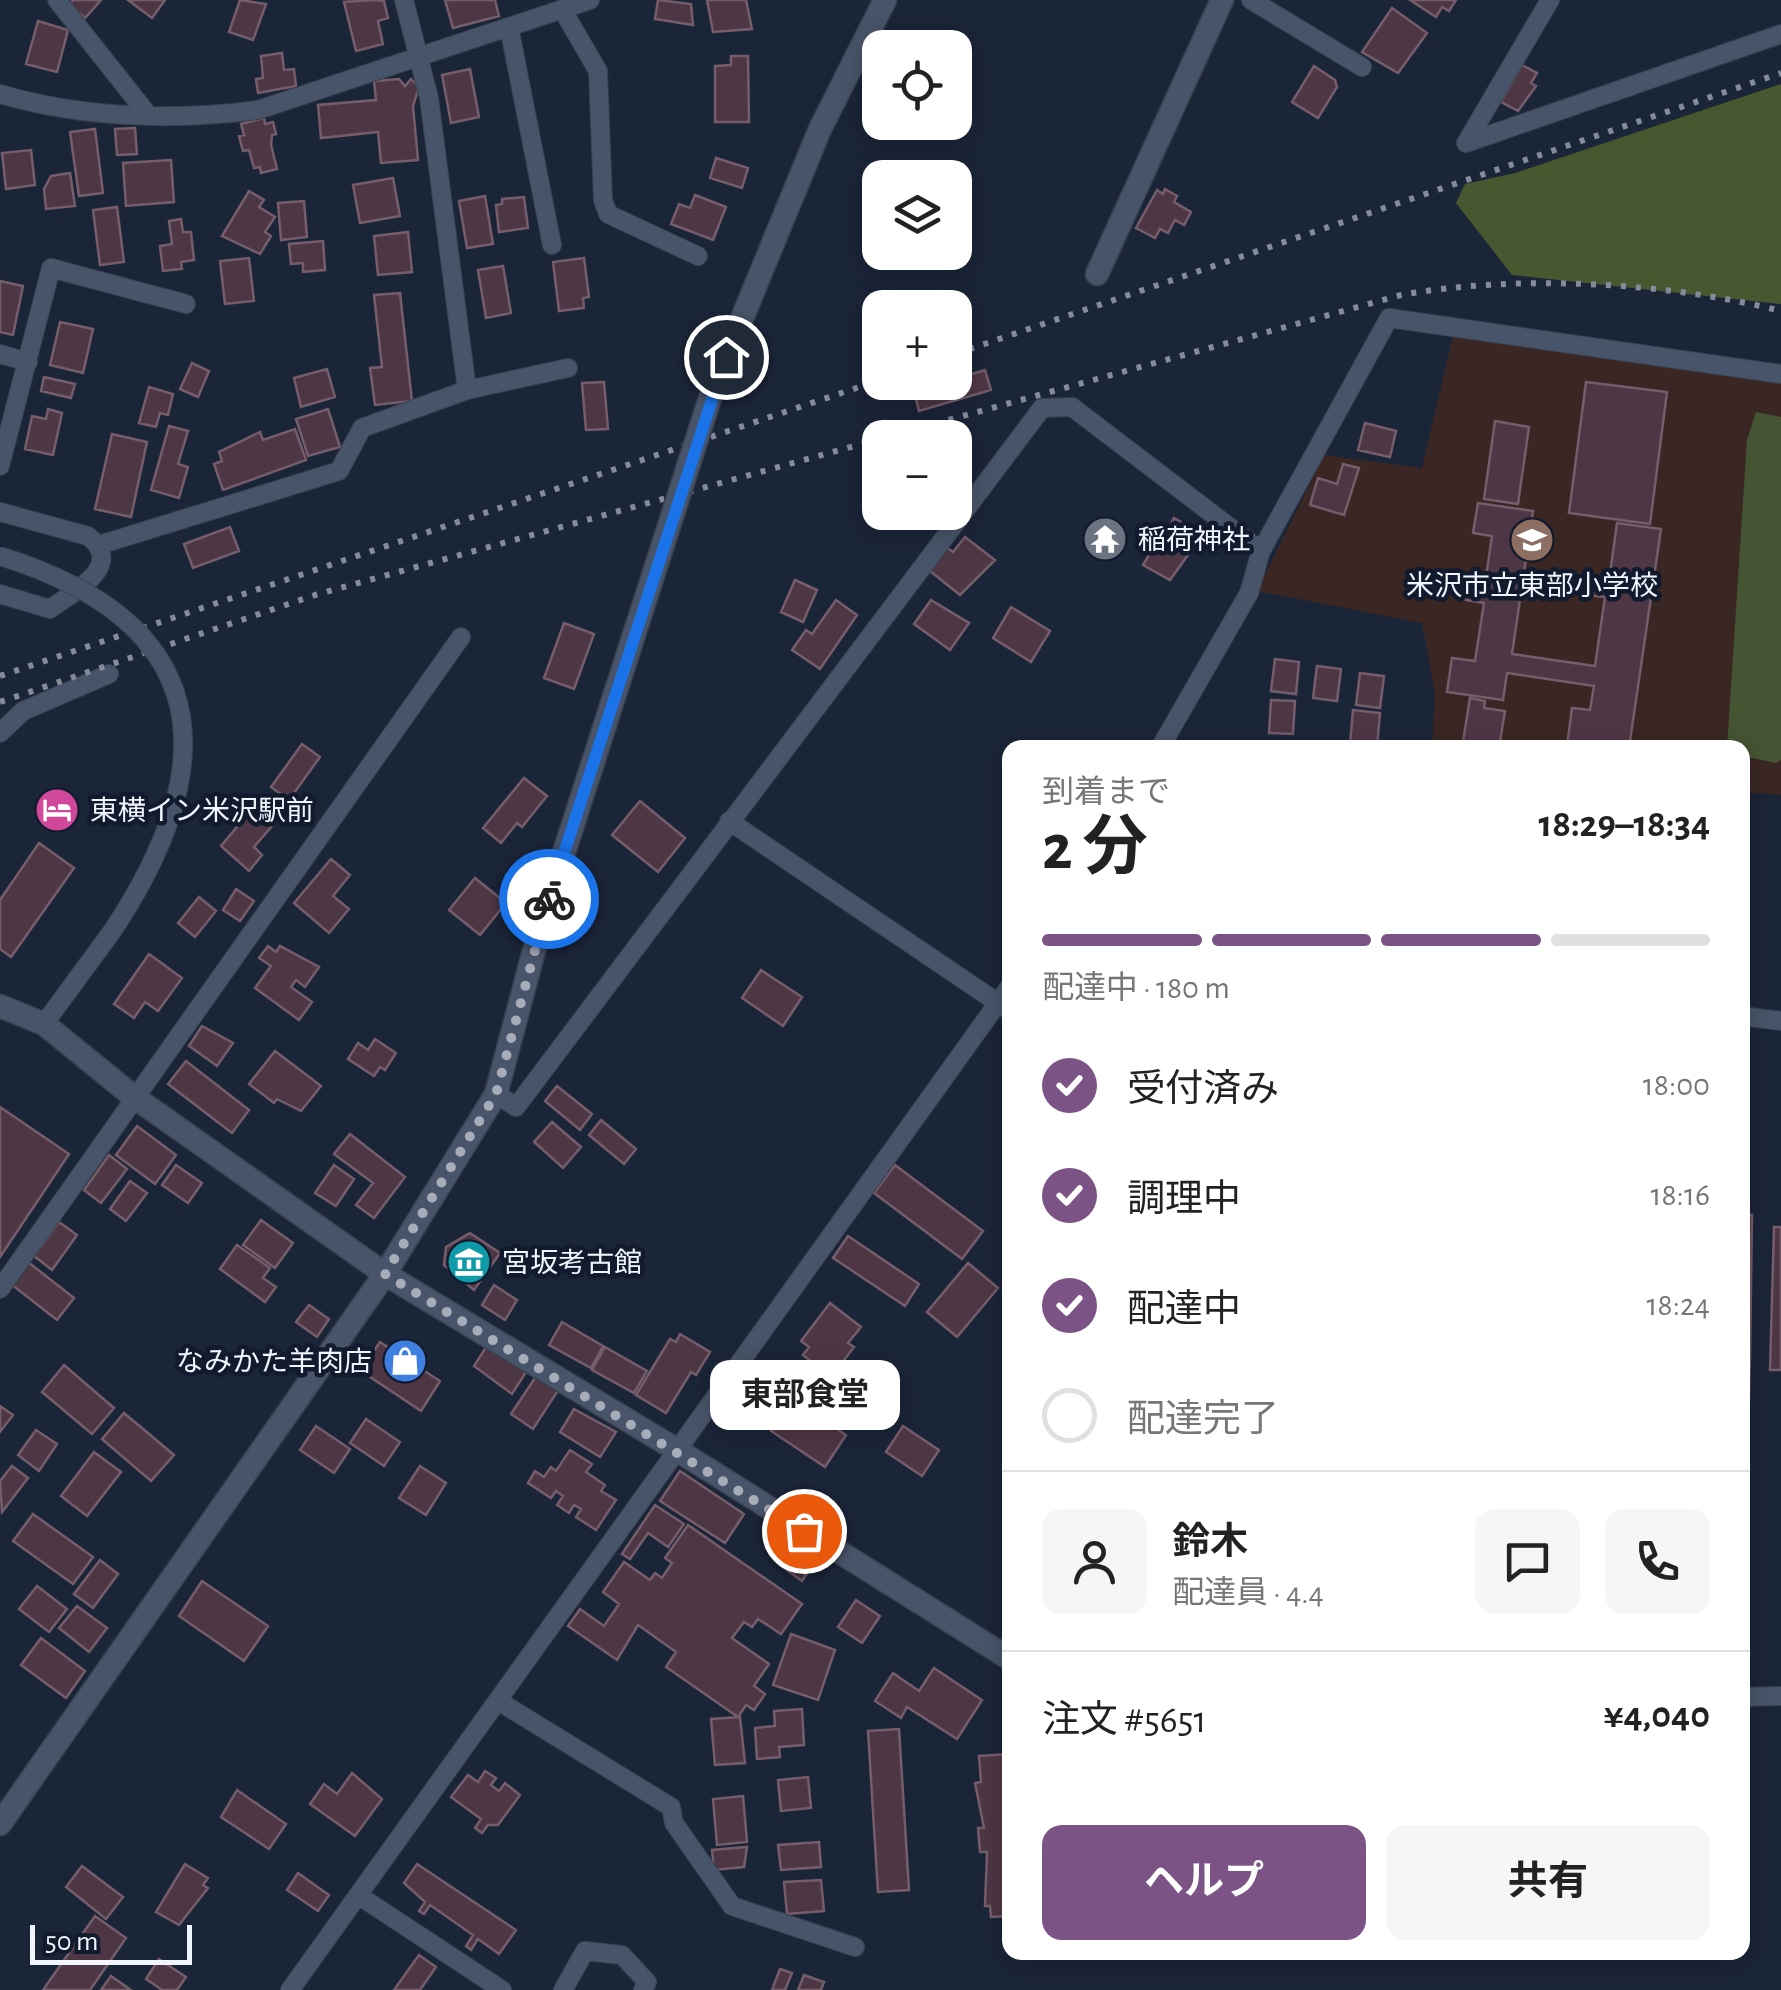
<!DOCTYPE html>
<html lang="ja">
<head>
<meta charset="utf-8">
<style>
  body { margin:0; font-family:"Alegreya Sans","Noto Sans JP",sans-serif; background:#f6f6f6; color:#222; height:100vh; display:flex; flex-direction:column; font-size:38px; white-space:nowrap }
  * { box-sizing:border-box; margin:0 }
  p { font-size:32px; color:#767676 }
  .icon { flex:none; width:55px; height:55px; fill:none; stroke:currentColor; stroke-width:2; stroke-linecap:round; stroke-linejoin:round }
  .map { position:relative; flex:1; overflow:hidden }
  .drawer { position:absolute; left:1002px; top:740px; width:748px; height:1220px; display:flex; flex-direction:column; background:#fff; border-radius:20px; box-shadow:0 5px 25px #0003 }
  .drawer>* { flex:none }
  .tools { position:absolute; left:862px; top:30px; display:grid; gap:20px }
  .tools a { display:grid; place-items:center; width:110px; height:110px; border-radius:20px; background:#fff; box-shadow:0 5px 25px #0003; font-size:50px }
  .scale { position:absolute; left:30px; bottom:25px; width:162px; box-sizing:border-box; padding-left:10px; border:5px solid #f1f5fd; border-top:0; font-size:28px; line-height:35px; white-space:nowrap; color:#f1f5fd; -webkit-text-stroke:8px #121b2d; paint-order:stroke }
  .pin { position:absolute; display:grid; place-items:center; width:85px; height:85px; color:#fff; margin:-42px; border:5px solid #fff; border-radius:50%; box-shadow:0 2px 10px #0007 }
  .courier { position:absolute; display:grid; place-items:center; width:100px; height:100px; margin:-50px; border:8px solid #1a73e8; border-radius:50%; background:#fff; color:#222; box-shadow:0 2px 12px #0007 }
  .bubble { position:absolute; height:70px; border-radius:20px; background:#fff; box-shadow:0 5px 25px #0003; font-size:32px; font-weight:700; line-height:70px; text-align:center }
  .overview em { font-style:normal; font-weight:700 }
  .overview div { display:flex; flex-direction:column-reverse }
  .overview { display:flex; align-items:center; justify-content:space-between; height:170px; padding:0 40px }
  h1 { font-size:65px; font-weight:700; line-height:75px }
  .bar { display:grid; grid-template-columns:repeat(4,1fr); gap:15px 10px; align-content:center; height:120px; padding:0 40px }
  .bar i { height:12px; border-radius:8px; background:#e0e0e0 }
  .bar .on { background:#7b5385 }
  .bar p { grid-column:span 4 }
  .line { display:flex; align-items:center; gap:25px; padding:0 40px; border-top:2px solid #e0e0e0 }
  .line div { flex:1 }
  .round { display:grid; place-items:center; flex:none; width:105px; height:105px; border-radius:20px; background:#f6f6f6 }
  ol { padding:0 40px; list-style:none }
  li { display:flex; align-items:center; gap:30px; height:110px }
  li p { margin-inline-start:auto }
  li .icon { padding:10px; border-radius:50%; background:#7b5385; color:#fff; stroke-width:4 }
  li:last-child { color:#767676 }
  li i { width:55px; height:55px; border:5px solid #e0e0e0; border-radius:50% }
  .action { display:flex; gap:20px; margin-top:auto; padding:20px 40px }
  .action a { flex:1; height:115px; border-radius:20px; background:#7b5385; color:#fff; font-size:40px; font-weight:700; line-height:115px; text-align:center }
  .action a+a { background:#f6f6f6; color:#222 }
  .map>svg:first-child { display:block }
  .education { fill:#3a2724 }
  .green { fill:#455432 }
  .forest { fill:#475830 }
  .building { fill:#4e3745; stroke:#755d6b; stroke-width:2.5 }
  .lines { fill:none; stroke-linecap:round; stroke-linejoin:round }
  .minor-casing { stroke:#39414f; stroke-width:20 }
  .tertiary-casing { stroke:#39414f; stroke-width:25 }
  .minor { stroke:#485469; stroke-width:18 }
  .tertiary { stroke:#485469; stroke-width:22 }
  .rail { stroke:#848b99; stroke-width:6; stroke-dasharray:5 10; stroke-linecap:butt }
  .minor-bridge-casing { stroke:#39414f; stroke-width:20; stroke-linecap:butt }
  .tertiary-bridge-casing { stroke:#39414f; stroke-width:25; stroke-linecap:butt }
  .minor-bridge { stroke:#485469; stroke-width:18 }
  .tertiary-bridge { stroke:#485469; stroke-width:22 }
  .done { stroke:#a6acb8; stroke-width:10; stroke-dasharray:0 18 }
  .route { stroke:#1a73e8; stroke-width:12 }
  .labels { text-anchor:middle; stroke-width:9; stroke-linejoin:round; paint-order:stroke }
  .poi-label { font-size:28px; fill:#f1f5fd; stroke:#121b2d; text-anchor:start }
</style>
</head>
<body>
<div class="map">
<svg width="1781" height="1990" viewBox="0 0 1781 1990">
  <rect width="100%" height="100%" fill="#1b2538"/>
  <path class="education" d="M1454 331 1781 382V795L1743 792 1742 748 1432 747 1435 694 1422 623 1257 591 1324 455 1422 468Z"/>
  <path class="green" d="M1756 412 1781 417V760L1776 763 1743 756 1742 748 1727 747 1747 440Z"/>
  <path class="forest" d="M1781 84V304L1512 275 1456 203 1465 184 1515 173Z"/>
  <path class="building" d="M73 0H101L85 18 69 5Z
    M128 0H165L152 18Z
    M240 0 266 4 253 40 229 32Z
    M373 0 384 1 388 18 378 21 383 44 356 51 344 2Z
    M445 0H495L499 16 453 28Z
    M658 0 691 4 693 25 655 19Z
    M707 0H746L752 29 713 32Z
    M1410 0H1456L1449 11 1442 7 1436 17Z
    M1392 8 1427 33 1398 73 1362 52Z
    M38 21 68 30 57 72 26 64Z
    M282 53 284 70 294 69 296 86 258 93 256 79 263 78 261 56Z
    M731 56H748L749 122H715V66L731 65Z
    M1522 65 1537 73 1531 83 1536 86 1518 111 1501 102Z
    M1314 66 1335 80 1337 87 1318 118 1292 102Z
    M470 69 479 117 451 123 442 75Z
    M399 79 405 86 411 79 419 87 413 106 418 160 381 163 378 132 321 138 318 105 376 100 374 81Z
    M264 118 265 124 273 122 276 134 272 135 271 145 277 169 261 173 260 167 254 168 249 150 243 151 239 136 244 135 241 124Z
    M135 128 137 154 117 155 115 129Z
    M95 129 103 193 79 196 70 132Z
    M31 150 35 185 6 189 2 153Z
    M716 158 748 168 742 188 710 178Z
    M171 160 174 202 126 206 123 163Z
    M70 173 75 206 46 209 44 189 51 176Z
    M393 178 400 216 360 223 353 185Z
    M1165 189 1177 196 1174 202 1191 212 1184 225 1175 220 1168 233 1160 229 1155 238 1136 228 1157 190 1163 194Z
    M249 191 264 200 259 207 275 217 265 232 271 236 260 254 222 236Z
    M695 195 726 207 713 240 671 224 679 204 690 208Z
    M485 196 493 244 467 248 459 201Z
    M524 197 528 228 499 232 496 205 502 204V199Z
    M304 201 307 237 281 240 278 203Z
    M117 207 124 262 100 265 93 210Z
    M181 219 183 232H191L194 260 181 262 182 269 163 271 160 246 172 244 169 221Z
    M408 232 412 272 378 275 374 236Z
    M323 241 325 270 303 272V263L291 264 289 244Z
    M249 258 254 301 225 304 220 261Z
    M584 258 589 297 583 298 584 308 559 311 553 262Z
    M503 266 511 313 486 318 478 270Z
    M0 281 23 286 13 335 0 332Z
    M400 293 412 401 375 405 370 368 382 367 374 295Z
    M60 322 93 329 83 373 50 365Z
    M192 363 209 371 198 397 180 389Z
    M327 369 335 397 301 407 294 378Z
    M985 370 991 390 919 411 914 391 955 382V379Z
    M44 377 75 384 71 398 41 391Z
    M604 382 608 429 586 430 582 383Z
    M1586 382 1667 392 1650 524 1569 513Z
    M149 387 173 394 168 415 160 413 156 427 139 423Z
    M48 409 62 413 53 455 25 449 32 416 46 419Z
    M328 409 340 447 308 456 296 419Z
    M1495 421 1529 427 1518 504 1484 499Z
    M1365 423 1396 431 1390 457 1358 450Z
    M169 426 188 431 178 464 188 467 179 498 151 490Z
    M295 429 306 460 223 490 214 464 222 461 219 452 260 432 263 440Z
    M112 434 147 442 131 517 95 509Z
    M1343 464 1359 468 1344 515 1310 505 1318 478 1337 484Z
    M1478 503 1533 511 1512 654 1595 666 1605 597 1586 595 1588 578 1609 581 1617 523 1661 529 1629 748 1567 746 1572 708 1590 710 1594 686 1507 673 1503 700 1447 692 1452 658 1475 661 1484 603 1466 600 1469 581 1485 584 1492 536 1473 533Z
    M1174 518 1197 531 1190 543 1195 545 1170 580 1143 565 1156 543 1164 547 1170 537 1165 534Z
    M230 527 239 551 193 568 184 544Z
    M965 537 995 560 960 595 930 571 947 548 953 552Z
    M795 580 817 590 803 622 781 612Z
    M836 600 857 615 820 669 792 650 806 630 812 634Z
    M931 600 969 623 950 650 914 624Z
    M1011 607 1050 631 1031 662 993 638Z
    M564 623 594 634 574 689 544 678Z
    M1275 659 1299 662 1296 694 1271 691Z
    M1317 666 1341 669 1337 701 1313 698Z
    M1360 673 1384 676 1380 708 1356 705Z
    M1470 698 1485 701 1484 708 1505 711 1499 748H1462Z
    M1271 700 1295 701 1293 734 1269 733Z
    M1353 710 1380 713 1377 747 1350 744Z
    M302 744 320 757 289 800 271 787Z
    M524 778 547 796 522 827 517 823 501 843 483 828Z
    M640 801 685 838 658 872 612 835Z
    M253 808 273 825 254 847 262 855 249 871 221 846Z
    M39 843 74 868 11 957 0 949V900Z
    M331 859 350 875 333 896 349 909 329 933 294 903Z
    M475 878 506 903 480 935 449 910Z
    M236 889 254 901 240 921 223 910Z
    M199 897 216 911 195 937 178 923Z
    M268 946 276 952 280 946 319 967 305 987 296 980 291 987 312 1002 299 1020 255 988 271 966 259 958Z
    M149 954 182 978 158 1011 145 1002 134 1018 114 1004Z
    M761 970 802 997 783 1026 742 998Z
    M202 1026 233 1043 217 1066 189 1046Z
    M375 1039 396 1053 385 1070 380 1067 374 1076 348 1059 358 1043 368 1050Z
    M275 1051 321 1086 301 1111 277 1099 274 1103 249 1084Z
    M186 1061 249 1110 232 1133 168 1084Z
    M557 1086 592 1114 580 1130 545 1101Z
    M0 1107 69 1154 0 1257Z
    M601 1120 636 1149 624 1164 589 1135Z
    M552 1122 581 1147 563 1168 534 1142Z
    M137 1126 176 1155 155 1184 116 1155Z
    M350 1134 405 1177 374 1218 356 1205 373 1183 334 1154Z
    M109 1155 127 1169 101 1203 84 1190Z
    M176 1165 202 1183 188 1203 162 1185Z
    M334 1165 354 1179 336 1206 315 1193Z
    M895 1165 983 1231 962 1259 874 1193Z
    M130 1181 147 1193 126 1221 110 1209Z
    M1742 1215H1752L1750 1358H1742Z
    M261 1220 293 1243 275 1268 243 1245Z
    M59 1222 77 1235 52 1270 34 1256Z
    M1774 1227H1781V1370H1770Z
    M470 1233 500 1253 474 1290 444 1265 446 1247Z
    M848 1236 919 1284 905 1306 833 1258Z
    M237 1245 270 1268 263 1278 276 1287 265 1302 220 1269Z
    M28 1262 74 1298 57 1320 11 1284Z
    M968 1263 998 1288 957 1337 927 1312Z
    M494 1285 517 1300 505 1320 482 1305Z
    M830 1303 861 1327 848 1343 854 1347 831 1377 803 1355 809 1347 801 1341Z
    M309 1305 329 1319 317 1337 296 1322Z
    M562 1322 603 1346 591 1368 549 1345Z
    M680 1334 710 1352 696 1375 691 1372 666 1413 636 1395 670 1339 676 1342Z
    M380 1342 440 1381 421 1411 361 1371Z
    M488 1344 528 1369 512 1394 474 1366Z
    M605 1347 647 1371 634 1393 592 1370Z
    M1742 1358H1750L1742 1634Z
    M64 1365 114 1408 92 1434 42 1392Z
    M537 1375 559 1389 533 1429 511 1414Z
    M792 1399 846 1435 825 1467 771 1431Z
    M0 1406 13 1415 0 1432Z
    M574 1409 616 1432 600 1457 560 1432Z
    M124 1413 174 1455 151 1481 102 1439Z
    M366 1419 400 1442 384 1466 350 1443Z
    M316 1426 350 1449 334 1473 300 1450Z
    M903 1426 939 1450 922 1476 886 1452Z
    M36 1430 57 1444 39 1471 18 1455Z
    M570 1450 592 1464 586 1472 605 1485 601 1491 616 1500 596 1530 576 1517 581 1509 574 1505 569 1513 557 1505 563 1496 556 1491 551 1498 528 1483 535 1471 544 1477 551 1467 556 1471Z
    M94 1452 121 1472 87 1516 61 1496Z
    M12 1466 28 1478 2 1512 0 1481Z
    M420 1466 446 1483 426 1515 399 1498Z
    M680 1471 744 1514 725 1543 660 1501Z
    M655 1505 684 1524 668 1547 648 1533 630 1559 622 1554Z
    M33 1514 93 1557 73 1584 13 1541Z
    M688 1525 802 1604 781 1634 758 1619 752 1627 744 1622 732 1638 769 1664 754 1686 765 1694 754 1710 746 1705 738 1717 666 1667 676 1652 638 1625 617 1660 568 1626 580 1609 604 1626 619 1604 603 1592 624 1562 650 1580 655 1573 662 1578 672 1563 665 1558Z
    M787 1548 812 1566 802 1581 777 1563Z
    M100 1560 118 1574 93 1608 74 1594Z
    M202 1581 268 1626 244 1661 179 1616Z
    M37 1586 67 1609 49 1632 19 1609Z
    M856 1600 880 1616 862 1643 838 1627Z
    M77 1606 107 1628 89 1652 59 1628Z
    M791 1634 835 1650 818 1700 773 1685Z
    M41 1638 85 1671 66 1698 21 1665Z
    M934 1668 982 1700 957 1739 907 1707 901 1718 875 1701 893 1673 919 1691Z
    M802 1709 804 1745 779 1747 780 1757 757 1759 755 1728 775 1726 774 1711Z
    M740 1717 745 1763 715 1765 711 1719Z
    M899 1729 909 1890 878 1892 868 1731Z
    M1010 1754V1916L991 1917 990 1906H985L987 1852H980L978 1828H984L975 1783 981 1782 979 1756Z
    M485 1771 496 1778 491 1785 499 1791 505 1783 520 1795 498 1825H488L482 1833 475 1828 481 1819 451 1797 468 1775 478 1782Z
    M352 1773 382 1799 355 1836 310 1804 324 1784 337 1794Z
    M808 1777 811 1808 781 1811 778 1780Z
    M237 1790 286 1824 269 1849 221 1817Z
    M743 1796 747 1842 717 1845 713 1799Z
    M819 1842 821 1867 781 1870 778 1845Z
    M747 1847 744 1867 714 1870 712 1850Z
    M185 1864 208 1878 203 1885 208 1888 179 1925 156 1912Z
    M417 1864 516 1930 499 1954 478 1939 471 1950 466 1946 473 1935 430 1905 424 1914 419 1911 425 1902 404 1883Z
    M82 1866 123 1897 106 1919 66 1887Z
    M298 1873 329 1895 318 1911 287 1890Z
    M821 1880 824 1911 787 1914 784 1882Z
    M95 1916 126 1938 90 1990H43Z
    M419 1955 436 1967 420 1990H394Z
    M159 1959 186 1977 177 1990H162L146 1979Z
    M780 1969 792 1973 785 1990H772Z
    M804 1975 824 1982 821 1990H798Z
    M111 1976 131 1990H101Z"/>
  <g class="lines">
    <defs>
      <path id="minor" d="M57 0 149 116
        M1251 0 1362 67
        M562 9 598 71 603 200 608 214 698 256
        M509 27 552 245
        M0 94C82 118 174 121 258 110L590 0
        M1466 143 1781 34
        M1466 143 1550 0
        M0 354 28 362
        M467 390 568 368
        M0 466 51 268 186 304
        M0 512 88 536C126 566 74 591 50 609L0 594
        M99 545 339 471 362 428 467 390 429 98 404 0
        M0 733 23 711 109 674
        M1160 748 1249 593 1261 551 1389 318 1781 374
        M729 821 1010 1011
        M1742 1016 1781 1021
        M44 1024 113 930
        M496 1094 516 1107 1042 408 1072 407 1261 551
        M0 1289 461 637
        M1742 1697 1781 1696
        M500 1702 671 1807 674 1823 732 1906 855 1947
        M358 1895 502 1990
        M290 1990 1010 986
        M563 1990 585 1951 622 1955 647 1982 643 1990"/>
      <path id="tertiary" d="M1097 274 1222 0
        M713 389 820 129 885 0
        M0 1006 44 1024 134 1097 385 1274 677 1450 1010 1659
        M0 1824 385 1274 496 1094 541 924 668 529"/>
    </defs>
    <use href="#minor" class="minor-casing"/>
    <use href="#tertiary" class="tertiary-casing"/>
    <use href="#minor" class="minor"/>
    <use href="#tertiary" class="tertiary"/>
    <path class="rail" d="M955 354 1781 73
      M0 676 880 380
      M0 702 315 595 1401 295C1517 274 1667 282 1781 311"/>
    <defs>
      <path id="minor-bridge" d="M0 556C212 622 226 759 113 930"/>
      <path id="tertiary-bridge" d="M668 529 713 389"/>
    </defs>
    <use href="#minor-bridge" class="minor-bridge-casing"/>
    <use href="#tertiary-bridge" class="tertiary-bridge-casing"/>
    <use href="#minor-bridge" class="minor-bridge"/>
    <use href="#tertiary-bridge" class="tertiary-bridge"/>
  </g>
  <g class="lines">
    <path class="done" d="M549 899 496 1094 385 1274 804 1531"/>
    <path class="route" d="M549 899 726 357"/>
  </g>
  <defs>
    <symbol id="temple-disc" viewBox="-11 -11 22 22"><circle r="9.5" fill="#6b7280" stroke="#121b2d"/><path d="M0-6L5-2H3V0L6.5 2.5H4V6H1.5V3h-3V6H-4V2.5H-6.5L-3 0V-2H-5Z" fill="#fff"/></symbol>
    <symbol id="school-disc" viewBox="-11 -11 22 22"><circle r="9.5" fill="#8d6e63" stroke="#121b2d"/><path d="M0-5L7-2L0 1L-7-2ZM-4 1L0 2.5L4 1V4Q0 6-4 4Z" fill="#fff"/></symbol>
    <symbol id="hotel-disc" viewBox="-11 -11 22 22"><circle r="9.5" fill="#d1479c" stroke="#121b2d"/><path d="M-6-4.5h1.5V1H6V5H4.5V3h-9V5H-6ZM-4 0a1.8 1.8 0 1 1 3.6 0ZM.5 0V-2.5h3Q6-2.5 6 0Z" fill="#fff"/></symbol>
    <symbol id="museum-disc" viewBox="-11 -11 22 22"><circle r="9.5" fill="#0f9aa8" stroke="#121b2d"/><path d="M0-6L6-3V-2H-6V-3ZM-5-1h2V3h-2ZM-1-1h2V3h-2ZM3-1h2V3H3ZM-6 4H6V6H-6Z" fill="#fff"/></symbol>
    <symbol id="shop-disc" viewBox="-11 -11 22 22"><circle r="9.5" fill="#3f7fe0" stroke="#121b2d"/><path d="M-5-2.5h2.3a2.7 3.5 0 0 1 5.4 0H5L5.5 6h-11ZM-1.5-2.5h3a1.5 2.3 0 0 0-3 0Z" fill="#fff"/></symbol>
  </defs>
  <g fill-rule="evenodd">
    <use href="#temple-disc" x="1080" y="514" width="50" height="50"/>
    <use href="#school-disc" x="1507" y="515" width="50" height="50"/>
    <use href="#hotel-disc" x="32" y="785" width="50" height="50"/>
    <use href="#museum-disc" x="444" y="1237" width="50" height="50"/>
    <use href="#shop-disc" x="380" y="1336" width="50" height="50"/>
  </g>
  <g class="labels">
    <g class="poi-label">
      <text x="1138" y="549">稲荷神社</text>
      <text x="1532" y="595" text-anchor="middle">米沢市立東部小学校</text>
      <text x="90" y="820">東横イン米沢駅前</text>
      <text x="502" y="1272">宮坂考古館</text>
      <text x="372" y="1371" text-anchor="end">なみかた羊肉店</text>
    </g>
  </g>
</svg>
<div class="tools">
<a><svg class="icon" aria-label="locate" viewBox="0 0 24 24"><circle cx="12" cy="12" r="6"/><path d="M12 2v4M12 18v4M2 12h4M18 12h4"/></svg></a>
<a><svg class="icon" aria-label="layers" viewBox="0 0 24 24"><path d="M12 4l9 5-9 5-9-5zM3 14l9 5 9-5"/></svg></a>
<a>+</a>
<a>−</a>
</div>
<div class="scale">50 m</div>
<div class="pin" style="left:804px;top:1531px;background:#ea580c"><svg class="icon" aria-label="bag" viewBox="0 0 24 24"><path d="M5 8h14l-1 12H6zM9 8a3 3 0 0 1 6 0"/></svg></div>
<div class="pin" style="left:726px;top:357px;background:#1f2937"><svg class="icon" aria-label="home" viewBox="0 0 24 24"><path d="M3 11l9-7 9 7M6 9v11h12V9"/></svg></div>
<div class="courier" style="left:549px;top:899px"><svg class="icon" aria-label="bike" viewBox="0 0 24 24"><circle cx="6" cy="16" r="4"/><circle cx="18" cy="16" r="4"/><path d="M6 16l4-8h5l3 8M10 8l3 8H6M13 5h3"/></svg></div>
<div class="bubble" style="left:710px;top:1360px;width:190px">東部食堂</div>
<section class="drawer">
<div class="overview"><div><h1>2 分</h1><p>到着まで</p></div><em>18:29–18:34</em></div>
<div class="bar"><i class="on"></i><i class="on"></i><i class="on"></i><i></i><p>配達中 · 180 m</p></div>
<ol>
<li><svg class="icon" aria-label="check" viewBox="0 0 24 24"><path d="M5 12l5 5 9-10"/></svg>受付済み<p>18:00</p></li>
<li><svg class="icon" aria-label="check" viewBox="0 0 24 24"><path d="M5 12l5 5 9-10"/></svg>調理中<p>18:16</p></li>
<li><svg class="icon" aria-label="check" viewBox="0 0 24 24"><path d="M5 12l5 5 9-10"/></svg>配達中<p>18:24</p></li>
<li><i></i>配達完了</li>
</ol>
<div class="line" style="height:180px"><a class="round"><svg class="icon" aria-label="person" viewBox="0 0 24 24"><circle cx="12" cy="8" r="4"/><path d="M4 21q1-7 8-7t8 7"/></svg></a><div><b>鈴木</b><p>配達員 · 4.4</p></div><a class="round"><svg class="icon" aria-label="chat" viewBox="0 0 24 24"><path d="M4 5h16v11H9l-5 4z"/></svg></a><a class="round"><svg class="icon" aria-label="phone" viewBox="0 0 24 24"><path d="M5 4h4l2 5-3 2q2 4 5 5l2-3 5 2v4C11 20 4 13 5 4z"/></svg></a></div>
<div class="line" style="height:130px"><div>注文 #5651</div><b>¥4,040</b></div>
<div class="action"><a>ヘルプ</a><a>共有</a></div>
</section>
</div>
</body>
</html>
